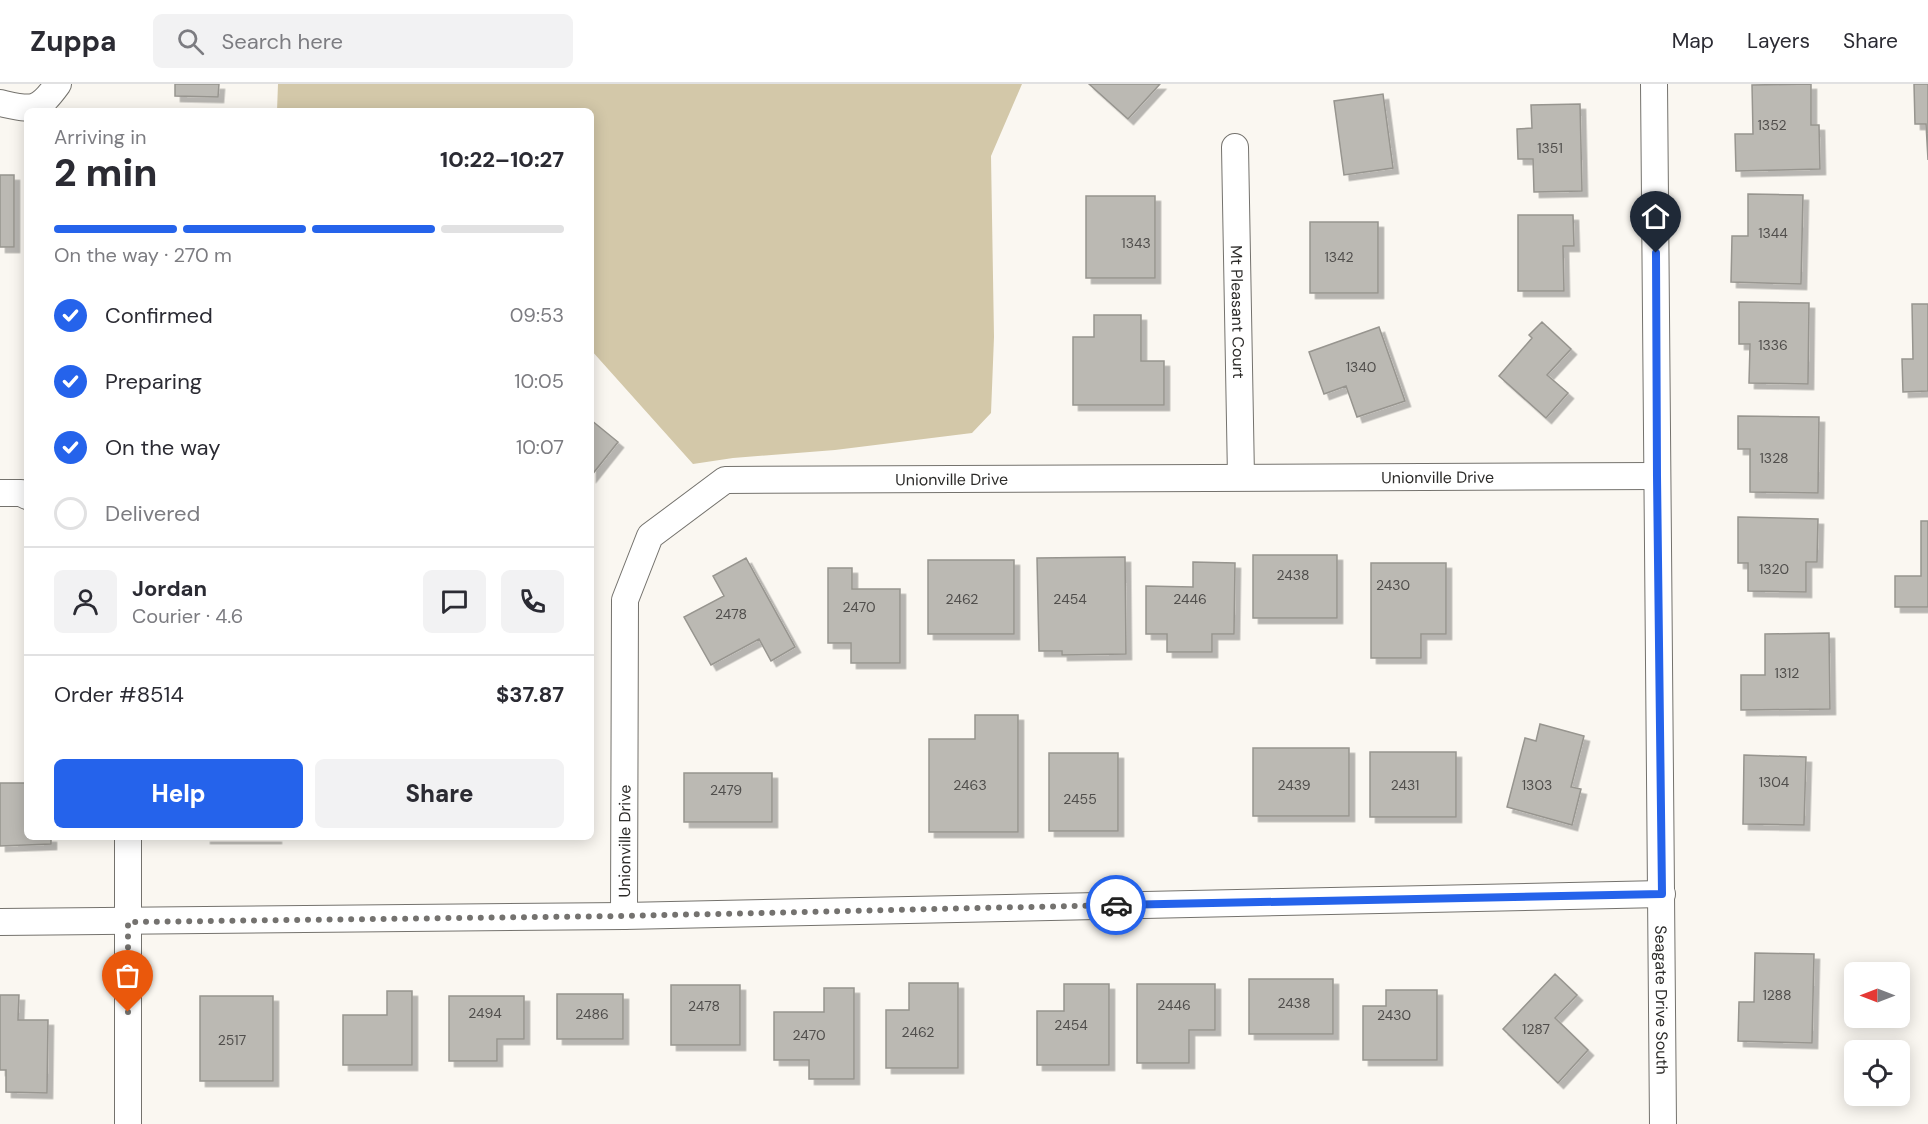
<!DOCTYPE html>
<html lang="en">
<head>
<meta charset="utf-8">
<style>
  body { margin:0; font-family:"DM Sans",sans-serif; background:#f2f2f3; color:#2b2b33; height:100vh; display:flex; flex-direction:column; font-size:22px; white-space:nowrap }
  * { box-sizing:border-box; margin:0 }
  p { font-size:20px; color:#7c7c81 }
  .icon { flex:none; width:33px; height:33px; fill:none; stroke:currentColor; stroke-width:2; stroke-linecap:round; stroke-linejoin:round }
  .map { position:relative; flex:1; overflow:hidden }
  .panel { position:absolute; left:24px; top:24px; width:570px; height:732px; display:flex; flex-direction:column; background:#fff; border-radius:9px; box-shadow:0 3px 15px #0003 }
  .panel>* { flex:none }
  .needle { width:39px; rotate:270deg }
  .buttons { position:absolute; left:1844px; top:878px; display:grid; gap:12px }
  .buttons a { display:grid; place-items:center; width:66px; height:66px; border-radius:9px; background:#fff; box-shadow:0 3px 15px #0003; font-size:30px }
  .pin { position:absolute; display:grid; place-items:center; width:51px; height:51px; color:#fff; margin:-62px -26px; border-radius:50% 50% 50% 0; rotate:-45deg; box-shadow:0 0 6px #0007 }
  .pin .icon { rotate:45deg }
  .courier { position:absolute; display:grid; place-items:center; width:60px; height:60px; margin:-30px; border:4px solid #2563eb; border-radius:50%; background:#fff; color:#222; box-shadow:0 2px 8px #0007 }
  .overview em { font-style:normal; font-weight:800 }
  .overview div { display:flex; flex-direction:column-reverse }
  .overview { display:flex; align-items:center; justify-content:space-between; height:102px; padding:0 30px }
  h1 { font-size:39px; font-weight:800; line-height:45px }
  .bar { display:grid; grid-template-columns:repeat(4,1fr); gap:9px 6px; align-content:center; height:72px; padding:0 30px }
  .bar i { height:8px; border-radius:4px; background:#e1e1e2 }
  .bar .selected { background:#2563eb }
  .bar p { grid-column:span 4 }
  .line { display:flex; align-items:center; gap:15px; padding:0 30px; border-top:2px solid #e1e1e2 }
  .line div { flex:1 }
  .round { display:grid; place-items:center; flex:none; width:63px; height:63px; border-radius:9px; background:#f2f2f3 }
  ol { padding:0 30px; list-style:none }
  li { display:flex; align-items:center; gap:18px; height:66px }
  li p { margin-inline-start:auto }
  li .icon { padding:6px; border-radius:50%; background:#2563eb; color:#fff; stroke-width:4 }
  li:last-child { color:#7c7c81 }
  li i { width:33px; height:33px; border:3px solid #e1e1e2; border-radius:50% }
  .action { display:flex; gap:12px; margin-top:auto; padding:12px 30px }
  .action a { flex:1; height:69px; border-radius:9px; background:#2563eb; color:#fff; font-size:24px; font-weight:800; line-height:69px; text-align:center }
  .action a+a { background:#f2f2f3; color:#2b2b33 }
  header { display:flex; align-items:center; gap:36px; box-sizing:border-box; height:84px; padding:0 30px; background:#fff; border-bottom:2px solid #e1e1e2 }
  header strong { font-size:28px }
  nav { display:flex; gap:33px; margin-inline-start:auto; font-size:21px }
  .search { width:420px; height:54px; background:#f2f2f3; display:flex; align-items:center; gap:15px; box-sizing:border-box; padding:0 21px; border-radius:9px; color:#7c7c81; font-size:22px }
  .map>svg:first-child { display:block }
  .green { fill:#d3c8a9 }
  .building { fill:#bbb9b3; stroke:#97958f; stroke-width:1.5; filter:url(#shadow) }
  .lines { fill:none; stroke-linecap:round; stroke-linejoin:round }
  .minor-casing { stroke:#74726d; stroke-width:28 }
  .minor { stroke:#fff; stroke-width:26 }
  .done { stroke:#74726f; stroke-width:6; stroke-dasharray:0 10.8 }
  .route { stroke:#2563eb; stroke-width:8 }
  .labels { text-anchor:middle; stroke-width:5; stroke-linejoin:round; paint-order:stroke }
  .number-label { font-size:14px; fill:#504e4c }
  .street-label { font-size:16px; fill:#2c2b29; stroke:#fff }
</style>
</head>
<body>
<header>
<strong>Zuppa</strong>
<div class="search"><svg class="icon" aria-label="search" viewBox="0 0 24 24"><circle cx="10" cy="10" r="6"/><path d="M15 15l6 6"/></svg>Search here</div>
<nav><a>Map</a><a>Layers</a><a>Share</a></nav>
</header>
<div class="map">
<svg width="1928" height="1040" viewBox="0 0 1928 1040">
  <defs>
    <filter id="shadow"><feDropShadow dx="5.5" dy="5.5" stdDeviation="0" flood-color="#0004"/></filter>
  </defs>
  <rect width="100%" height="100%" fill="#faf7f1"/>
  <path class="green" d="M278 0H1022L991 72 994 253 991 329 972 349 835 366 733 374 693 380 591 266V27H277Z"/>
  <path class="building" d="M175 0H219L218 13 175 12Z
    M1089 0H1160L1128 35Z
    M1811 0V41H1819L1820 85 1736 87 1735 50H1753L1752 1Z
    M1914 0H1928V76L1926 40H1915Z
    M1383 10 1393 84 1344 91 1334 17Z
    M1580 20 1582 107 1534 108 1533 75H1518L1517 45 1532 44 1531 21Z
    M0 91H14V163H0Z
    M1748 110 1803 111 1801 200 1731 198 1732 152H1748Z
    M1086 112H1155V194H1086Z
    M1518 131H1573L1574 162H1563L1564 207H1518Z
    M1310 138H1378V209H1310Z
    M1739 218 1809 219 1808 300 1749 299 1750 260H1739Z
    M1912 220H1928V307L1903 308 1902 275H1913Z
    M1094 231H1141V277H1164V321H1073V253H1094Z
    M1542 238 1571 265 1547 291 1568 309 1546 334 1499 292 1532 254 1529 251Z
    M1379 243 1405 317 1357 333 1346 302 1324 310 1309 268Z
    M1738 332 1819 333 1818 409 1750 408V365H1738Z
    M591 336 618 358 591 392Z
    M1738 433 1818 435 1817 478H1806V508L1748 507V479H1738Z
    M1921 437H1928V523H1895V492H1921Z
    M1253 471H1337V534H1253Z
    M1125 473 1126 570 1062 571V567H1039L1037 474Z
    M746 474 795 563 771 577 759 555 711 581 684 533 724 512 713 492Z
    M928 476H1014V550H928Z
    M1193 478 1235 479 1234 550H1212V568H1167V550H1146V502L1193 503Z
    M1371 479H1446V550H1421V574H1371Z
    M828 484H852V505H900V579H851V559H828Z
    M1829 549 1830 625 1741 626V591H1765V550Z
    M975 631H1018V748H929V655H975Z
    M1540 640 1584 652 1571 703 1581 705 1572 741 1507 723 1525 654 1536 657Z
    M1253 664H1349V732H1253Z
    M1370 668H1456V733H1370Z
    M1049 669H1118V747H1049Z
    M1744 671 1806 673 1804 741 1743 740Z
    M684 689H772V738H684Z
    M0 699H27V753H51V760L0 762Z
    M205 753H276V754H205Z
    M1755 869 1814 870 1812 959 1738 957 1739 918H1754Z
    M1555 890 1577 911 1555 934 1588 966 1558 999 1503 945Z
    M1249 895H1333V950H1249Z
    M909 899H958V984H886V926H909Z
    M1064 900H1109V981H1037V927H1064Z
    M1137 900H1215V946H1189V979H1137Z
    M671 901H740V961H671Z
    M824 904H854V995H809V976H774V928H824Z
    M1386 906H1437V976H1363V922H1386Z
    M387 907H412V981H343V931H387Z
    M557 910H623V955H557Z
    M0 911H19L18 936H48L47 1009 6 1008V986H0Z
    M200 912H273V997H200Z
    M449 912H524V955H497V977H449Z"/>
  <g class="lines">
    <defs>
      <g id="minor">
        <path id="s1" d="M1654 0 1663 1040"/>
        <path d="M0 19C32 26 37 29 58 0"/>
        <path id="s2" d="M1235 63 1241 393"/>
        <path d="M0 409H21L27 412"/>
        <path d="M128 753V1040"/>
        <path id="s3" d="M624 832 625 516 650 452 725 396 1657 392"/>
        <path d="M0 838 624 832 1662 810"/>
      </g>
    </defs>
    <use href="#minor" class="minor-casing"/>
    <use href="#minor" class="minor"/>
  </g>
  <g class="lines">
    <path class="done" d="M128 928V838L624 832 1116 821"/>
    <path class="route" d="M1116 821 1662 810 1657 392 1656 169"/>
  </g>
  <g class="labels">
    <g class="number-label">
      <text x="1772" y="46">1352</text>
      <text x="1550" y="69">1351</text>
      <text x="1773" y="154">1344</text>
      <text x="1136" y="164">1343</text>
      <text x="1339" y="178">1342</text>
      <text x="1773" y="266">1336</text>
      <text x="1361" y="288">1340</text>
      <text x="1774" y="379">1328</text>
      <text x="1774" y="490">1320</text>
      <text x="1293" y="496">2438</text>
      <text x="1393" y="506">2430</text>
      <text x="962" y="520">2462</text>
      <text x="1070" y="520">2454</text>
      <text x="1190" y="520">2446</text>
      <text x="859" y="528">2470</text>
      <text x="731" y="535">2478</text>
      <text x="1787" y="594">1312</text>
      <text x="1774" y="703">1304</text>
      <text x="970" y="706">2463</text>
      <text x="1294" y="706">2439</text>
      <text x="1405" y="706">2431</text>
      <text x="1537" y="706">1303</text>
      <text x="726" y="711">2479</text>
      <text x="1080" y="720">2455</text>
      <text x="1777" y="916">1288</text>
      <text x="1294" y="924">2438</text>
      <text x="1174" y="926">2446</text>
      <text x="704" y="927">2478</text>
      <text x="485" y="934">2494</text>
      <text x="592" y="935">2486</text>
      <text x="1394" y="936">2430</text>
      <text x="1071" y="946">2454</text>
      <text x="1536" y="950">1287</text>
      <text x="918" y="953">2462</text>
      <text x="809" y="956">2470</text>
      <text x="232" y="961">2517</text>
    </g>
    <g class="street-label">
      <text dy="6" stroke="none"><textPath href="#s2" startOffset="165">Mt Pleasant Court</textPath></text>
      <text dy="6" stroke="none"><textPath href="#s3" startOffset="1191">Unionville Drive</textPath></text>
      <text dy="6" stroke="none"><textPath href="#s3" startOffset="705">Unionville Drive</textPath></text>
      <text dy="6" stroke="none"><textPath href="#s3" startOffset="75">Unionville Drive</textPath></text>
      <text dy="6" stroke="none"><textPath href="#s1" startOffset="916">Seagate Drive South</textPath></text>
    </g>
  </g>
</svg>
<div class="buttons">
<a><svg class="needle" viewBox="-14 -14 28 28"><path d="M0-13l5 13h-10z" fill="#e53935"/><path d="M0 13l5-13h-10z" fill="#7c7c81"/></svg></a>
<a><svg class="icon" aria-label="locate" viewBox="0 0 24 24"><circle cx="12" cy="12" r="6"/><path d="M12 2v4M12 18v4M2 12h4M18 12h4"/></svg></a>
</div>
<div class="pin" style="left:128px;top:928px;background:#ea580c"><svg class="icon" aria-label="bag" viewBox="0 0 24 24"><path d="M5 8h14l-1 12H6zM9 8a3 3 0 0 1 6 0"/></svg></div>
<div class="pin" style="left:1656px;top:169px;background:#1f2937"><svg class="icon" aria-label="home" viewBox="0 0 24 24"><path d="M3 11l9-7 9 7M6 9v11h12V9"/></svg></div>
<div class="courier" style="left:1116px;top:821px"><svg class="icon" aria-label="car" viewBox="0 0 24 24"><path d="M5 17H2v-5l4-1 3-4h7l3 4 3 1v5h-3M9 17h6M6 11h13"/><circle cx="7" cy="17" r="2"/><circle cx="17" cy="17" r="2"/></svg></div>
<section class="panel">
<div class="overview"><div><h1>2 min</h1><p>Arriving in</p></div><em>10:22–10:27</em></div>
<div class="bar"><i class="selected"></i><i class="selected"></i><i class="selected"></i><i></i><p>On the way · 270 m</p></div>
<ol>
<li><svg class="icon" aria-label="check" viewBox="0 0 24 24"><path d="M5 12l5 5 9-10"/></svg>Confirmed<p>09:53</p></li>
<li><svg class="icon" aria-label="check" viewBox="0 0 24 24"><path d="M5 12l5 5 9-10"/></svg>Preparing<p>10:05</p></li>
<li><svg class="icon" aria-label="check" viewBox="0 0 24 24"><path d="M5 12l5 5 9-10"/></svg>On the way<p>10:07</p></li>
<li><i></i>Delivered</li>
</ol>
<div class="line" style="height:108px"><a class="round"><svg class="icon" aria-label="person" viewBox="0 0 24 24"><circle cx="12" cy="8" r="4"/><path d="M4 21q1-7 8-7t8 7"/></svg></a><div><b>Jordan</b><p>Courier · 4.6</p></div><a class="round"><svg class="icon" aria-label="chat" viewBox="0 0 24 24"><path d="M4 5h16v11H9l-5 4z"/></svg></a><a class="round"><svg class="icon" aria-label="phone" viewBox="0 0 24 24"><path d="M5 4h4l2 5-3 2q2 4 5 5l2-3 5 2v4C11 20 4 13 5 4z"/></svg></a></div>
<div class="line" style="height:78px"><div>Order #8514</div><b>$37.87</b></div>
<div class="action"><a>Help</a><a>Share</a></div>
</section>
</div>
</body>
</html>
